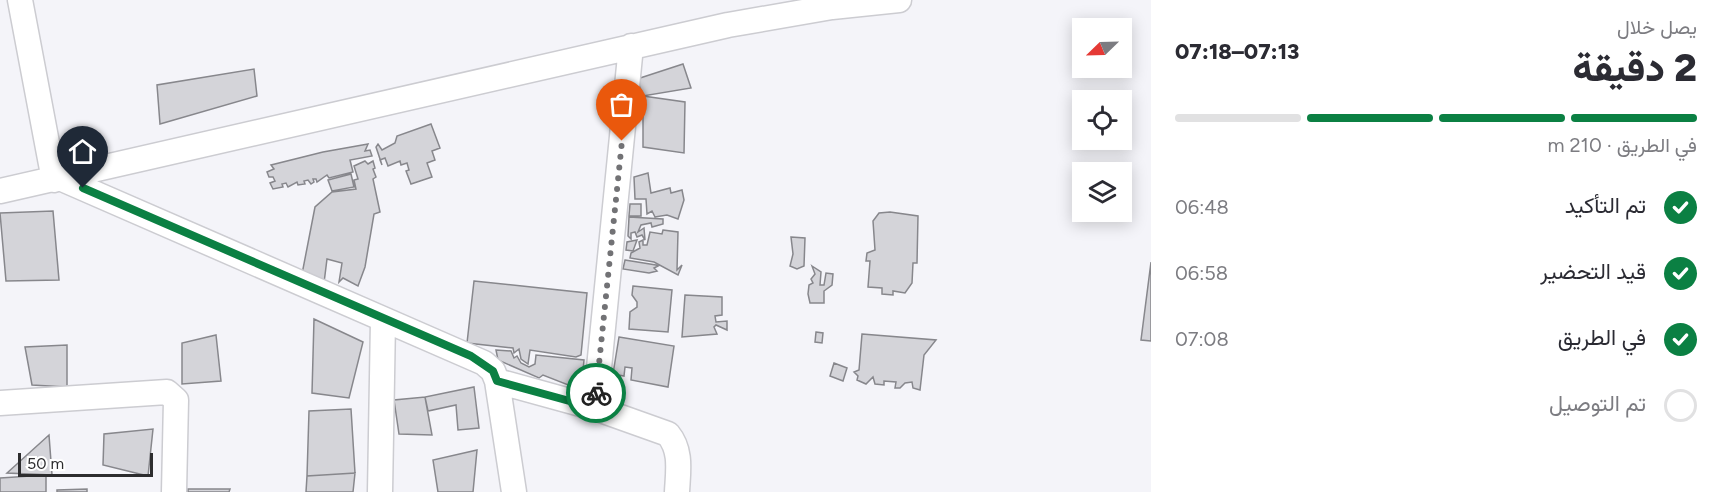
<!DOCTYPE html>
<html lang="ar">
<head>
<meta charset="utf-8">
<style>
  body { margin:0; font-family:Figtree,Vazirmatn,sans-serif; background:#f7f7f7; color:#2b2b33; direction:rtl; height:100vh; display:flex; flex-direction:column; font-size:22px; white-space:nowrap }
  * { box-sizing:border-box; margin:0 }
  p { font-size:20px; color:#7c7c81 }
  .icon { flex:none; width:33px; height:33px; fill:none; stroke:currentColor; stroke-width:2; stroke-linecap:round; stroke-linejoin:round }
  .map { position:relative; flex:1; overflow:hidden; direction:ltr }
  .drawer { display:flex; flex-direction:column; background:#fff; width:570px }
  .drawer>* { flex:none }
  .needle { width:39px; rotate:247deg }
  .tools { position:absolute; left:1072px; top:18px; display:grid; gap:12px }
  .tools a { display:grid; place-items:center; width:60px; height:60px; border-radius:0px; background:#fff; box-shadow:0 3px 15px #0003; font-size:30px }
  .scale { position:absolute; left:18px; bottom:15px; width:135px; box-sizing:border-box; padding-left:6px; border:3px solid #2c2c2e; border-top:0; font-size:16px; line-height:21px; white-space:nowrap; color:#2c2c2e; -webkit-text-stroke:4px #fff; paint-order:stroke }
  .pin { position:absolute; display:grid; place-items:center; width:51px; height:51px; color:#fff; margin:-62px -26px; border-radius:50% 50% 50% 0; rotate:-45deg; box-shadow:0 0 6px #0007 }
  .pin .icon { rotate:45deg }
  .courier { position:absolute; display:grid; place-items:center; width:60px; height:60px; margin:-30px; border:4px solid #0b8043; border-radius:50%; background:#fff; color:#222; box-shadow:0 2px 8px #0007 }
  .headline em { font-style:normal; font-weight:800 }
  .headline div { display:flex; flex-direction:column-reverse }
  .headline { display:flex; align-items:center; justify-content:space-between; height:102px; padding:0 24px }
  h1 { font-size:39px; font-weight:800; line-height:45px }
  .bar { display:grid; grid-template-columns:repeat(4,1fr); gap:9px 6px; align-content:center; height:72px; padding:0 24px }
  .bar i { height:8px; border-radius:4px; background:#e1e1e2 }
  .bar .active { background:#0b8043 }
  .bar p { grid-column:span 4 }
  ol { padding:0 24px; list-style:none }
  li { display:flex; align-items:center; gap:18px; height:66px }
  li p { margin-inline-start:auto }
  li .icon { padding:6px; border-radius:50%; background:#0b8043; color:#fff; stroke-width:4 }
  li:last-child { color:#7c7c81 }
  li i { width:33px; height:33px; border:3px solid #e1e1e2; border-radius:50% }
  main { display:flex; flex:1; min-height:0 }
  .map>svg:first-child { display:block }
  .building { fill:#d4d4d9; stroke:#87878c; stroke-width:1.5 }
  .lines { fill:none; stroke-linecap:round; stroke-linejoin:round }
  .minor-casing { stroke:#ccccd1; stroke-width:27 }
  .minor { stroke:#fff; stroke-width:24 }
  .done { stroke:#727275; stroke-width:6; stroke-dasharray:0 10.8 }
  .route { stroke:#0b8043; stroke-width:8 }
</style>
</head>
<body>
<main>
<section class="drawer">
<div class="headline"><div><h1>2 دقيقة</h1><p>يصل خلال</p></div><em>07:13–07:18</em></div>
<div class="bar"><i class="active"></i><i class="active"></i><i class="active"></i><i></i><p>في الطريق · 210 m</p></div>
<ol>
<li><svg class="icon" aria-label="check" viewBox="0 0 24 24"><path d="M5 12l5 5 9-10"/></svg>تم التأكيد<p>06:48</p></li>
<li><svg class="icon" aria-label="check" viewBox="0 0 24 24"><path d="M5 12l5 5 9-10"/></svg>قيد التحضير<p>06:58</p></li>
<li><svg class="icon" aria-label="check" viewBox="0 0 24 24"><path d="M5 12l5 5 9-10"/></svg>في الطريق<p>07:08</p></li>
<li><i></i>تم التوصيل</li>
</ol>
</section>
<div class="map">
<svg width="1151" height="492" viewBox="0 0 1151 492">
  <rect width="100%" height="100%" fill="#f4f4f9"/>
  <path class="building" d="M683 64 691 88 643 96 637 79Z
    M254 69 257 96 160 124 157 85Z
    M643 96 685 102 684 153 643 147Z
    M431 124 440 148 432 151 435 160 427 163 432 177 411 184 406 171 409 170 407 163 401 165 400 161 388 166 385 158 380 160 382 165 376 147 378 144 382 150 395 143 397 136Z
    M368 144 365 151 370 150 372 156 350 160 353 172 329 178 327 175 317 182 316 179H313L314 182 311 184 308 180 304 181 305 184 298 185 297 182 288 187 286 183 282 184 283 187 273 189 270 183 275 181 273 177H269L267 172 274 169 271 165 323 152Z
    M365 161 368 164 373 161 375 168 373 169 376 177 373 179 380 212 374 214 365 267 358 286 343 278 339 282 342 263 327 259 324 283 302 274 315 207 332 192 356 189 354 180 358 179 354 166Z
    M648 173 651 193 670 188 671 193 682 190 684 200 678 219 667 215 655 217 652 211 647 214 646 199H635L634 177Z
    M351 174 354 187 332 191 328 180Z
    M630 204H641V216H629Z
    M53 211 59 280 6 281 0 213Z
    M890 212 918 216 917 263H913L912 283 905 293 893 291V295L882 294V288L868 287 870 261H866L867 253 875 250 873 221 879 213Z
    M629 217 663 219V224L652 227 651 223 641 225 638 232 644 228 645 240 642 235 637 237 635 232 631 233V239L628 236Z
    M663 230 678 232 677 270 682 265 678 275 654 262 630 258 631 253 640 248 639 242 643 240V245H647L650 232 662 234Z
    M791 237 805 238 804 266 797 269 790 266 793 254Z
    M637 240 633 251 626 250 627 242Z
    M625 260 656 265 658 266 654 268 657 271 649 273 623 269Z
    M1151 262V341L1141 340Z
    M812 266 821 272 820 285H824L826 273 833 274 832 285 824 291V303H810L808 294 809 285 813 283 811 279 815 274Z
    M474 281 587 293 581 355 576 357 530 350 528 364 521 359 519 349 514 353 513 348 467 343Z
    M633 286 672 290 668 332 629 329 630 312 637 307V302L632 295Z
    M685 295 722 297V315L715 316 716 322 727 321V330L716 325 714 327 717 334 682 337Z
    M314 319 363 342 349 398 312 393Z
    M816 332 823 333 822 343 815 342Z
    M862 334 936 340 924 355 920 390 913 388 912 382 905 383 900 388H895L896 382 884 381V385L875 384 873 377 866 384 857 380 858 376 854 372 859 370Z
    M216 335 221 381 182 384V343Z
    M619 337 674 346 668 387 631 380 632 368 625 367 624 376 613 374Z
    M67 345V387L32 385 25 347Z
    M496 350 511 351 514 358 517 356 521 363 529 367 535 364 536 355 584 360 581 390 543 375 539 378 498 360Z
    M834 363 847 368 843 381 830 376Z
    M474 387 479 428 458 430 456 405 428 411 425 397Z
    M425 397 432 435 399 434 394 400Z
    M351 409 355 473 307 476 309 411Z
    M153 429 148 476 103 465 104 434Z
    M49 435 52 475 7 473Z
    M477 450 473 492H438L433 460Z
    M355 473 353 492H306L307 476Z
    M46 475V492H0V478Z
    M87 489V492H57V490Z
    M188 489H230L229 492H188Z"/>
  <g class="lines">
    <defs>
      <path id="minor" d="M20 0 54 180
        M631 46 595 408 668 434C682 451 678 471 677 492
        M62 179 484 363 493 371 497 381 514 492
        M0 191 728 25 832 7 899 0
        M497 381 595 408
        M0 403 167 392 176 400 174 492
        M380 492 383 320"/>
    </defs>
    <use href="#minor" class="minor-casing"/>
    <use href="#minor" class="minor"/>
  </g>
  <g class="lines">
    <path class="done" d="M596 393 622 141"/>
    <path class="route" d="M83 188 471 356 493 371 497 381 595 408 596 393"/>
  </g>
</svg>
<div class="tools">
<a><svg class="needle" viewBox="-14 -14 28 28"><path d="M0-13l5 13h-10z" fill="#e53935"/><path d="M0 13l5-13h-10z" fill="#7c7c81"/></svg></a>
<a><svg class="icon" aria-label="locate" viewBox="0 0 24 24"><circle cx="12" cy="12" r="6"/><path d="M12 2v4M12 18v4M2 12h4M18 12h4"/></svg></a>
<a><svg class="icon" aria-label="layers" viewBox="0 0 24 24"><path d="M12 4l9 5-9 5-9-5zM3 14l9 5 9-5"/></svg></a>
</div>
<div class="scale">50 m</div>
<div class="pin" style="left:622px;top:141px;background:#ea580c"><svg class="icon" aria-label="bag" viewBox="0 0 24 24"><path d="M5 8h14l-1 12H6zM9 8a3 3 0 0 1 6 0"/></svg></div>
<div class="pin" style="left:83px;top:188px;background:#1f2937"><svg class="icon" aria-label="home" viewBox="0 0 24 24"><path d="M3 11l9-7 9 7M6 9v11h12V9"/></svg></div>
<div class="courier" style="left:596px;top:393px"><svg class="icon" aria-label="bike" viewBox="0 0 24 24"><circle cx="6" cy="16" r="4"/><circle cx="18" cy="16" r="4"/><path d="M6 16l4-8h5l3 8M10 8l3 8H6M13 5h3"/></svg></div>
</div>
</main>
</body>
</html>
